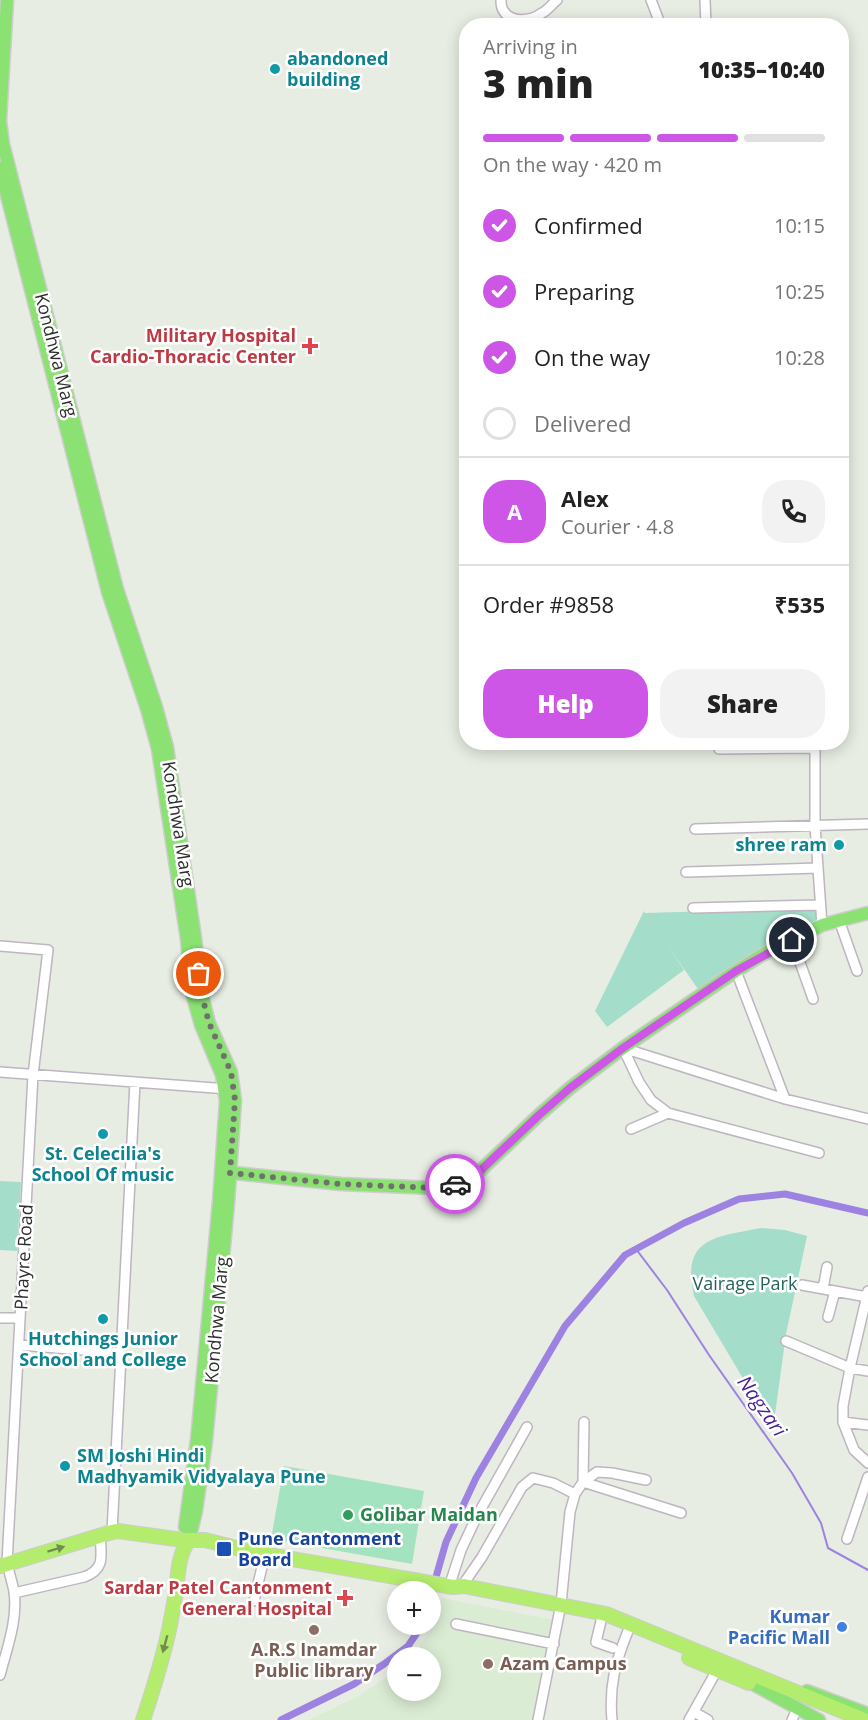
<!DOCTYPE html>
<html lang="en">
<head>
<meta charset="utf-8">
<style>
  body { margin:0; font-family:"Open Sans",sans-serif; background:#f2f2f2; color:#222; height:100vh; display:flex; flex-direction:column; font-size:22px; white-space:nowrap }
  * { box-sizing:border-box; margin:0 }
  p { font-size:20px; color:#767676 }
  .icon { flex:none; width:33px; height:33px; fill:none; stroke:currentColor; stroke-width:2; stroke-linecap:round; stroke-linejoin:round }
  .map { position:relative; flex:1; overflow:hidden }
  .sheet { position:absolute; left:459px; top:18px; width:390px; height:732px; display:flex; flex-direction:column; background:#fff; border-radius:24px; box-shadow:0 3px 15px #0003 }
  .sheet>* { flex:none }
  .buttons { position:absolute; left:387px; top:1581px; display:grid; gap:12px }
  .buttons a { display:grid; place-items:center; width:54px; height:54px; border-radius:50%; background:#fff; box-shadow:0 3px 15px #0003; font-size:30px }
  .pin { position:absolute; display:grid; place-items:center; width:51px; height:51px; color:#fff; margin:-26px; border:3px solid #fff; border-radius:50%; box-shadow:0 2px 6px #0007 }
  .courier { position:absolute; display:grid; place-items:center; width:60px; height:60px; margin:-30px; border:4px solid #ce56e6; border-radius:50%; background:#fff; color:#222; box-shadow:0 2px 8px #0007 }
  .head em { font-style:normal; font-weight:800 }
  .head div { display:flex; flex-direction:column-reverse }
  .head { display:flex; align-items:center; justify-content:space-between; height:102px; padding:0 24px }
  h1 { font-size:39px; font-weight:800; line-height:45px }
  .bar { display:grid; grid-template-columns:repeat(4,1fr); gap:9px 6px; align-content:center; height:72px; padding:0 24px }
  .bar i { height:8px; border-radius:4px; background:#e0e0e0 }
  .bar .on { background:#ce56e6 }
  .bar p { grid-column:span 4 }
  .line { display:flex; align-items:center; gap:15px; padding:0 24px; border-top:2px solid #e0e0e0 }
  .line div { flex:1 }
  .round { display:grid; place-items:center; flex:none; width:63px; height:63px; border-radius:24px; background:#f2f2f2 }
  ol { padding:0 24px; list-style:none }
  li { display:flex; align-items:center; gap:18px; height:66px }
  li p { margin-inline-start:auto }
  li .icon { padding:6px; border-radius:50%; background:#ce56e6; color:#fff; stroke-width:4 }
  li:last-child { color:#767676 }
  li i { width:33px; height:33px; border:3px solid #e0e0e0; border-radius:50% }
  .cta { display:flex; gap:12px; margin-top:auto; padding:12px 24px }
  .cta a { flex:1; height:69px; border-radius:24px; background:#ce56e6; color:#fff; font-size:24px; font-weight:800; line-height:69px; text-align:center }
  .cta a+a { background:#f2f2f2; color:#222 }
  .map>svg:first-child { display:block }
  .education { fill:#dbecd4 }
  .green { fill:#a5ddcb }
  .pitch { fill:#a3e3bf }
  .lines { fill:none; stroke-linecap:round; stroke-linejoin:round }
  .stream { stroke:#9d82e2; stroke-width:2 }
  .canal { stroke:#9d82e2; stroke-width:7 }
  .minor-casing { stroke:#beb5c0; stroke-width:12 }
  .major-casing { stroke:#cdcdcd; stroke-width:15 }
  .highway-casing { stroke:#cdcdcd; stroke-width:16 }
  .minor { stroke:#fff; stroke-width:9 }
  .major { stroke:#8be272; stroke-width:12 }
  .highway { stroke:#b4ed6d; stroke-width:14 }
  .oneway { fill:#718e4e }
  .done { stroke:#6f716d; stroke-width:6; stroke-dasharray:0 10.8 }
  .route { stroke:#ce56e6; stroke-width:8 }
  .culture-dot { fill:#0f9aa8; stroke:#fff; stroke-width:2 }
  .health-dot { fill:#e0444e; stroke:#fff; stroke-width:2 }
  .leisure-dot { fill:#2e9e5b; stroke:#fff; stroke-width:2 }
  .transit-dot { fill:#1a4fb4; stroke:#fff; stroke-width:2 }
  .shop-dot { fill:#3f7fe0; stroke:#fff; stroke-width:2 }
  .education-dot { fill:#8d6e63; stroke:#fff; stroke-width:2 }
  .labels { text-anchor:middle; stroke-width:5; stroke-linejoin:round; paint-order:stroke }
  .culture-label { font-size:18px; font-weight:bold; fill:#0d838f; stroke:#fff; text-anchor:start }
  .health-label { font-size:18px; font-weight:bold; fill:#be3a42; stroke:#fff; text-anchor:end }
  .street-label { font-size:18px; fill:#2e2e2e; stroke:#fff }
  .park-label { font-size:18px; fill:#246458; stroke:#fff }
  .leisure-label { font-size:18px; font-weight:bold; fill:#27864d; stroke:#fff; text-anchor:start }
  .transit-label { font-size:18px; font-weight:bold; fill:#164399; stroke:#fff; text-anchor:start }
  .shop-label { font-size:18px; font-weight:bold; fill:#366cbe; stroke:#fff; text-anchor:end }
  .education-label { font-size:18px; font-weight:bold; fill:#785e54; stroke:#fff }
  .water-label { font-size:20px; font-style:italic; fill:#471e92; stroke:#fff }
</style>
</head>
<body>
<div class="map">
<svg width="868" height="1720" viewBox="0 0 868 1720">
  <rect width="100%" height="100%" fill="#e7ede2"/>
  <path class="education" d="M442 1598 553 1620 534 1720H309L357 1697 397 1670 398 1690H430V1658L411 1657 417 1652 433 1624Z"/>
  <path class="green" d="M820 908 822 923 700 992 668 946 684 970 607 1027 595 1011 644 911 645 913Z
    M0 1181 21 1182 17 1251 0 1250Z
    M761 1228 785 1230 807 1236 786 1334 773 1429 694 1296C681 1238 714 1237 761 1228Z"/>
  <path class="pitch" d="M284 1466 424 1491 412 1564 271 1539Z"/>
  <g class="lines">
    <path class="stream" d="M636 1249 667 1290 709 1355 792 1473 821 1523 828 1548 868 1570"/>
    <path class="canal" d="M430 1598 446 1542 476 1478 565 1326 625 1255 684 1223 739 1199 785 1194 868 1213
      M281 1720 354 1684 384 1664 408 1646 423 1624"/>
    <defs>
      <path id="minor" d="M501 0C501 3 501 7 503 10 511 24 531 21 542 13 548 10 552 4 557 0
        M651 0 661 26
        M705 0 706 26
        M815 742V825L822 925
        M719 749 815 748
        M695 829 868 824
        M686 872 818 868
        M693 908 820 905
        M839 920 857 971
        M792 940 813 999
        M0 946 48 950 33 1075 7 1563C9 1572 12 1582 14 1591 18 1620 7 1648 0 1675
        M736 971 785 1099
        M623 1048 785 1099 868 1119
        M623 1048 639 1082 651 1100 668 1113 819 1153
        M0 1072 228 1089
        M631 1129 668 1113
        M802 1285 867 1297
        M823 1289 827 1267
        M868 1291 850 1368 843 1406V1422L854 1450 868 1463
        M828 1317 835 1291
        M0 1318H20
        M786 1341 850 1368 868 1371
        M19 1345 121 1353
        M584 1422 583 1482 681 1513
        M843 1422 868 1425
        M112 1532 135 1082
        M847 1539 868 1477
        M462 1586 482 1557 522 1487 533 1478 553 1483 575 1494
        M449 1587 461 1550 477 1516 527 1427
        M14 1593 84 1577C106 1569 101 1555 100 1535
        M254 1601 265 1554
        M601 1621 596 1642 613 1648
        M456 1624 554 1644
        M694 1712 708 1720
        M538 1720 561 1604 570 1512 575 1494 583 1482 597 1472 612 1473 646 1480
        M612 1720C609 1686 615 1663 628 1631
        M689 1720 717 1670
        M792 1720 797 1709"/>
      <path id="major" d="M0 120 7 0
        M0 121 3 144 117 589 156 707 167 747 195 938 201 991 209 1023 231 1072 235 1100 228 1203 206 1441 196 1511 189 1540
        M0 168 108 592 147 709 158 749 187 939 192 993 201 1025 222 1075 226 1101 219 1202 197 1440 185 1527
        M225 1172 341 1184 435 1188 450 1186 465 1180 481 1170 539 1115 570 1088 623 1048 736 971 762 955 822 925 868 913
        M753 1684 819 1720
        M807 1691 868 1714"/>
      <path id="highway" d="M0 1566 112 1532 118 1531 183 1540H205L252 1552 419 1581 453 1587 464 1586 606 1614 864 1720
        M689 1658 749 1683
        M143 1720C153 1690 162 1661 169 1630 171 1620 173 1609 175 1598 178 1579 177 1556 189 1540"/>
    </defs>
    <use href="#minor" class="minor-casing"/>
    <use href="#major" class="major-casing"/>
    <use href="#highway" class="highway-casing"/>
    <use href="#minor" class="minor"/>
    <use href="#major" class="major"/>
    <use href="#highway" class="highway"/>
  </g>
  <defs><path id="oneway-solid" d="M-6-.8H1V-3.2L6.5 0L1 3.2V.8H-6Z" transform="scale(1.5)"/></defs>
  <g class="oneway">
    <use href="#oneway-solid" transform="translate(56 1549) rotate(-17)"/>
    <use href="#oneway-solid" transform="translate(165 1644) rotate(105)"/>
  </g>
  <g class="lines">
    <path class="done" d="M199 974 201 992 209 1023 231 1072 235 1100 230 1173 341 1184 435 1188 455 1184"/>
    <path class="route" d="M455 1184 465 1180 481 1170 539 1115 570 1088 623 1048 736 971 792 940"/>
  </g>
  <g class="culture-dot">
    <circle cx="275" cy="69" r="6"/>
    <circle cx="839" cy="845" r="6"/>
    <circle cx="103" cy="1134" r="6"/>
    <circle cx="103" cy="1319" r="6"/>
    <circle cx="65" cy="1466" r="6"/>
  </g>
  <g class="health-dot">
    <path d="M307 337h6v6h6v6h-6v6h-6v-6h-6v-6h6z"/>
    <path d="M342 1589h6v6h6v6h-6v6h-6v-6h-6v-6h6z"/>
  </g>
  <circle class="leisure-dot" cx="348" cy="1515" r="6"/>
  <rect class="transit-dot" x="216" y="1541" width="16" height="16" rx="3"/>
  <circle class="shop-dot" cx="842" cy="1627" r="6"/>
  <g class="education-dot">
    <circle cx="314" cy="1630" r="6"/>
    <circle cx="488" cy="1664" r="6"/>
  </g>
  <g class="labels">
    <g class="culture-label">
      <text x="287" y="65">abandoned<tspan x="287" dy="21">building</tspan></text>
      <text x="827" y="851" text-anchor="end">shree ram</text>
      <text x="103" y="1160" text-anchor="middle">St. Celecilia's<tspan x="103" dy="21">School Of music</tspan></text>
      <text x="103" y="1345" text-anchor="middle">Hutchings Junior<tspan x="103" dy="21">School and College</tspan></text>
      <text x="77" y="1462">SM Joshi Hindi<tspan x="77" dy="21">Madhyamik Vidyalaya Pune</tspan></text>
    </g>
    <g class="health-label">
      <text x="296" y="342">Military Hospital<tspan x="296" dy="21">Cardio-Thoracic Center</tspan></text>
      <text x="332" y="1594">Sardar Patel Cantonment<tspan x="332" dy="21">General Hospital</tspan></text>
    </g>
    <g class="street-label">
      <text transform="translate(56 355) rotate(76)" y="6">Kondhwa Marg</text>
      <text transform="translate(178 824) rotate(81)" y="6">Kondhwa Marg</text>
      <text transform="translate(24 1257) rotate(-87)" y="6">Phayre Road</text>
      <text transform="translate(217 1320) rotate(-85)" y="6">Kondhwa Marg</text>
    </g>
    <g class="park-label">
      <text x="745" y="1290">Vairage Park</text>
    </g>
    <g class="leisure-label">
      <text x="360" y="1521">Golibar Maidan</text>
    </g>
    <g class="transit-label">
      <text x="238" y="1545">Pune Cantonment<tspan x="238" dy="21">Board</tspan></text>
    </g>
    <g class="shop-label">
      <text x="830" y="1623">Kumar<tspan x="830" dy="21">Pacific Mall</tspan></text>
    </g>
    <g class="education-label">
      <text x="314" y="1656">A.R.S Inamdar<tspan x="314" dy="21">Public library</tspan></text>
      <text x="500" y="1670" text-anchor="start">Azam Campus</text>
    </g>
    <g class="water-label">
      <text transform="translate(762 1406) rotate(55)" y="7">Nagzari</text>
    </g>
  </g>
</svg>
<div class="buttons">
<a>+</a>
<a>−</a>
</div>
<div class="pin" style="left:199px;top:974px;background:#ea580c"><svg class="icon" aria-label="bag" viewBox="0 0 24 24"><path d="M5 8h14l-1 12H6zM9 8a3 3 0 0 1 6 0"/></svg></div>
<div class="pin" style="left:792px;top:940px;background:#1f2937"><svg class="icon" aria-label="home" viewBox="0 0 24 24"><path d="M3 11l9-7 9 7M6 9v11h12V9"/></svg></div>
<div class="courier" style="left:455px;top:1184px"><svg class="icon" aria-label="car" viewBox="0 0 24 24"><path d="M5 17H2v-5l4-1 3-4h7l3 4 3 1v5h-3M9 17h6M6 11h13"/><circle cx="7" cy="17" r="2"/><circle cx="17" cy="17" r="2"/></svg></div>
<section class="sheet">
<div class="head"><div><h1>3 min</h1><p>Arriving in</p></div><em>10:35–10:40</em></div>
<div class="bar"><i class="on"></i><i class="on"></i><i class="on"></i><i></i><p>On the way · 420 m</p></div>
<ol>
<li><svg class="icon" aria-label="check" viewBox="0 0 24 24"><path d="M5 12l5 5 9-10"/></svg>Confirmed<p>10:15</p></li>
<li><svg class="icon" aria-label="check" viewBox="0 0 24 24"><path d="M5 12l5 5 9-10"/></svg>Preparing<p>10:25</p></li>
<li><svg class="icon" aria-label="check" viewBox="0 0 24 24"><path d="M5 12l5 5 9-10"/></svg>On the way<p>10:28</p></li>
<li><i></i>Delivered</li>
</ol>
<div class="line" style="height:108px"><b class="round" style="background:#ce56e6;color:#fff">A</b><div><b>Alex</b><p>Courier · 4.8</p></div><a class="round"><svg class="icon" aria-label="phone" viewBox="0 0 24 24"><path d="M5 4h4l2 5-3 2q2 4 5 5l2-3 5 2v4C11 20 4 13 5 4z"/></svg></a></div>
<div class="line" style="height:78px"><div>Order #9858</div><b>₹535</b></div>
<div class="cta"><a>Help</a><a>Share</a></div>
</section>
</div>
</body>
</html>
